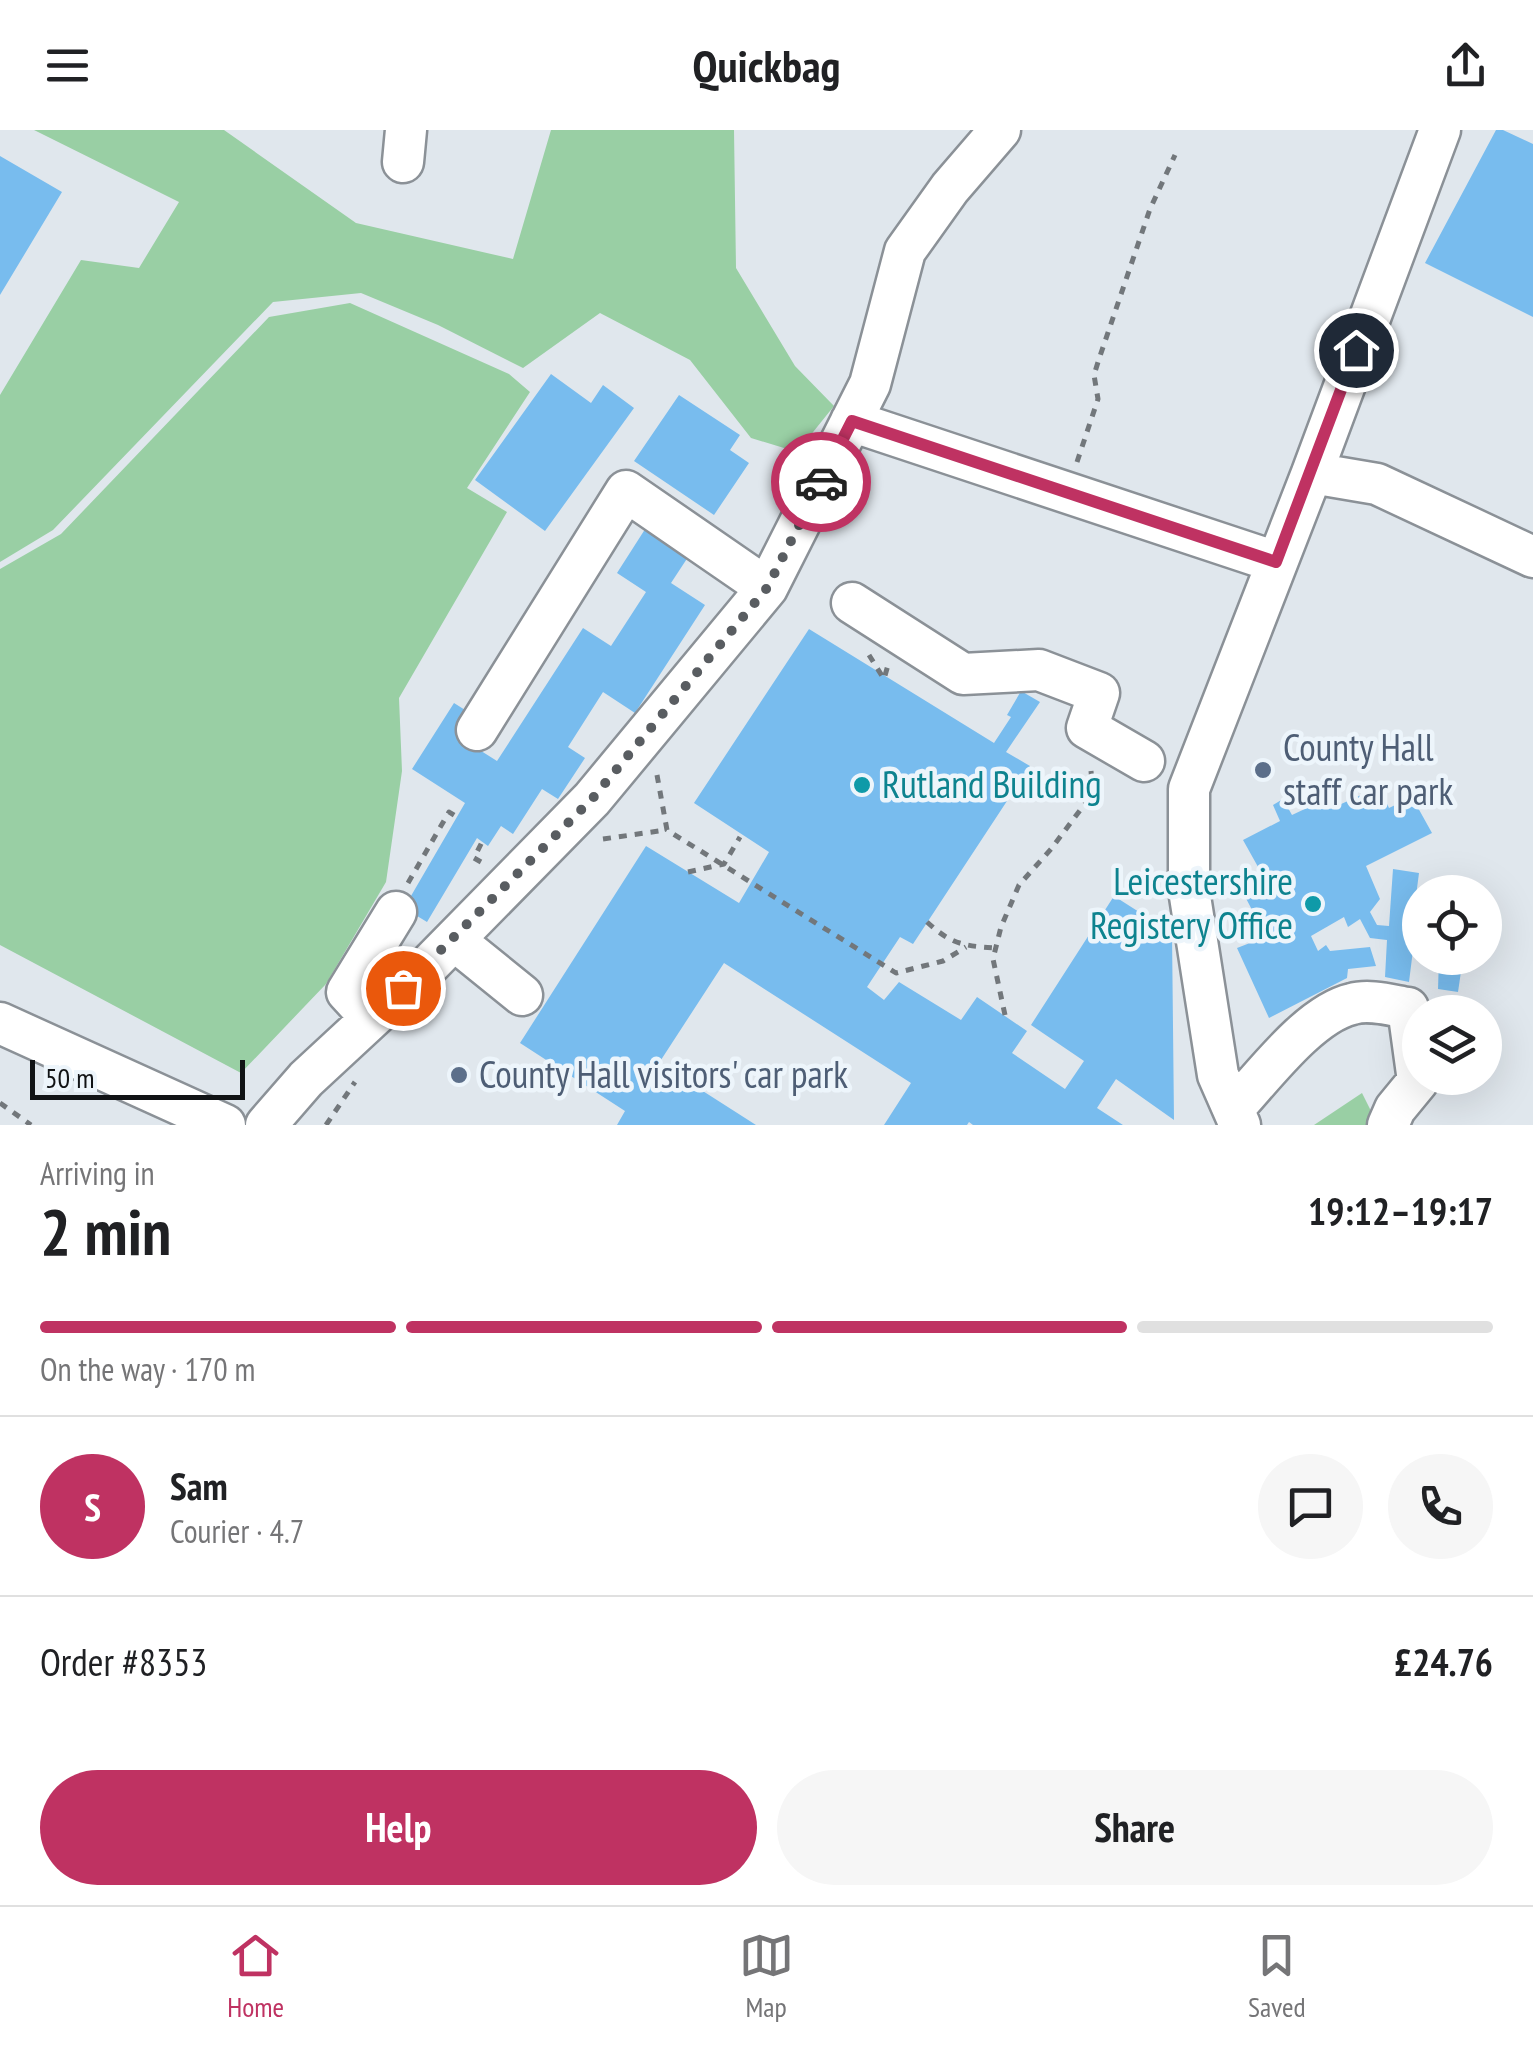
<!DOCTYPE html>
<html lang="en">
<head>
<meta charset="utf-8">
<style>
  body { margin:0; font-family:"PT Sans Narrow",sans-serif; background:#f6f6f6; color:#202124; height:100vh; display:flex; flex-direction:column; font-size:38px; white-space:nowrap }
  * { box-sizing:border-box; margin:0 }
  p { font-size:32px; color:#757577 }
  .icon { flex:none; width:55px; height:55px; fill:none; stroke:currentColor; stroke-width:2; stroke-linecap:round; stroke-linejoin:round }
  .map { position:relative; height:995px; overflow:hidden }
  .panel { display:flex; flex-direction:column; background:#fff; flex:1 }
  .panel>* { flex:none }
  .buttons { position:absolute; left:1402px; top:745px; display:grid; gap:20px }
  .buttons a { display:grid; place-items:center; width:100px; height:100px; border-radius:50%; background:#fff; box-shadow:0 10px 40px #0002; font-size:50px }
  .scale { position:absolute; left:30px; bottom:25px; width:215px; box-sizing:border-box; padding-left:10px; border:5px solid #111315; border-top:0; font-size:28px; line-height:35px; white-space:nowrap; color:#111315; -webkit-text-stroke:8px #edf5fb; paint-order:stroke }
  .pin { position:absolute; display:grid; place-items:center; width:85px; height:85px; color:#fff; margin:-42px; border:5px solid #fff; border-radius:50%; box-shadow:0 2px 10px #0007 }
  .courier { position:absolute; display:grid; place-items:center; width:100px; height:100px; margin:-50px; border:8px solid #bf3262; border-radius:50%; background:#fff; color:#222; box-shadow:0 2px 12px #0007 }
  .overview em { font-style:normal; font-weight:700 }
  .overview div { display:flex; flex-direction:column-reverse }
  .overview { display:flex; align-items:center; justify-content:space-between; height:170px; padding:0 40px }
  h1 { font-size:65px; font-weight:700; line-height:75px }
  .bar { display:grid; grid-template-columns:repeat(4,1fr); gap:15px 10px; align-content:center; height:120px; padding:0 40px }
  .bar i { height:12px; border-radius:8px; background:#e0e0e0 }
  .bar .current { background:#bf3262 }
  .bar p { grid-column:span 4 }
  .line { display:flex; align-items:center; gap:25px; padding:0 40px; border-top:2px solid #e0e0e0 }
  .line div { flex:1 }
  .round { display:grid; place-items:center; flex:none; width:105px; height:105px; border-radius:52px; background:#f6f6f6 }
  .primary-button { display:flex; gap:20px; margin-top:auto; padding:20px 40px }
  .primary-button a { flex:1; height:115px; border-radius:60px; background:#bf3262; color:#fff; font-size:40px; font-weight:700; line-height:115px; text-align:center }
  .primary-button a+a { background:#f6f6f6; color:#202124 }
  header { display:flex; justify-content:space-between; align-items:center; height:130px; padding:0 40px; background:#fff; font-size:45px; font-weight:700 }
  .tab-bar { display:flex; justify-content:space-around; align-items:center; height:140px; border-top:2px solid #e0e0e0; background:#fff; font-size:28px; color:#757577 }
  .tab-bar a { display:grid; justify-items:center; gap:5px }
  .tab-bar .current { color:#bf3262 }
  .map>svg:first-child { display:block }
  .green { fill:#99cfa4 }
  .building { fill:#78bcee }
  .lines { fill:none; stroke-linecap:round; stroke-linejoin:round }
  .minor-casing { stroke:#8b9197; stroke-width:45 }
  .path { stroke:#72777b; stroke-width:5; stroke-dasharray:8 8; stroke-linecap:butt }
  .minor { stroke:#fff; stroke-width:40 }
  .done { stroke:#595d61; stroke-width:10; stroke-dasharray:0 18 }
  .route { stroke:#bf3262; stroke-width:12 }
  .service-dot { fill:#5c6f8a; stroke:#edf5fb; stroke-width:4 }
  .culture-dot { fill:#0f9aa8; stroke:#edf5fb; stroke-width:4 }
  .labels { text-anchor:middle; stroke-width:9; stroke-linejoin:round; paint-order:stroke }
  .service-label { font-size:38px; fill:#4e5e75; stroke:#edf5fb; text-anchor:start }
  .culture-label { font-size:38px; fill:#0d838f; stroke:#edf5fb; text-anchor:start }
</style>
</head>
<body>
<header><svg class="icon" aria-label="menu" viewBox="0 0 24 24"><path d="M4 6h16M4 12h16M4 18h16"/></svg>Quickbag<svg class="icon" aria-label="share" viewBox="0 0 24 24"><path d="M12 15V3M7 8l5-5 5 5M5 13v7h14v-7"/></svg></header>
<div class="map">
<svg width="1533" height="995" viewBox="0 0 1533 995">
  <rect width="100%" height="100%" fill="#e0e7ed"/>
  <path class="green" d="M34 0H224L356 93 513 129 551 0H734L736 138 795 236 834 276 797 322 751 308 690 230 600 183 523 238 438 195 361 163 273 172 53 400 0 432V265L81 130 139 138 179 72Z
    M350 173 509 244 530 262 467 358 507 382 399 568 402 641 386 752 326 854 241 943 0 815V439L61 404 269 187Z
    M1362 963 1378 995H1314Z"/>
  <path class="building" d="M1496 0H1503L1533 14V187L1425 133Z
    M0 26 62 62 0 165Z
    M551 244 591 273 603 255 634 278 545 401 475 350Z
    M679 265 740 305 730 320 749 333 714 385 634 331Z
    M649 393 692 421 671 453 705 475 635 583 603 562 568 617 585 628 558 669 542 659 513 704 501 696 488 716 477 708 427 792 404 778 465 673 412 639 454 573 473 585 459 607 497 631 583 498 611 516 646 462 617 443Z
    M809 499 994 613 1011 587 1007 585 1021 561 1040 572 1006 622 1030 636 913 814 900 807 867 857 884 870 899 852 961 890 977 867 1027 901 1012 923 1065 959 1084 931 1031 895 1114 766 1172 803 1174 990 1116 949 1097 978 1123 995H973L969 992 967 995H884L911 953 724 833 659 933 756 995H617L625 981 520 913 646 716 739 773 769 722 694 673Z
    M1379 657 1389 678 1412 667 1432 703 1366 736 1380 769 1370 782 1377 795 1389 796 1393 739 1419 743 1413 789 1420 790V820H1413L1409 852 1385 847 1387 810 1370 808 1360 789 1348 797 1344 787 1311 806 1318 821 1326 815 1330 821 1370 817 1376 836 1348 839 1347 848 1269 888 1237 818 1273 804 1269 794 1262 799 1239 755 1262 744 1243 710 1280 691 1273 675 1283 669 1292 685 1326 669 1330 679Z
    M1439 828H1463L1458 862 1438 859Z"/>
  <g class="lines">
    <defs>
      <path id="minor" d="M403 32 406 0
        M851 291 1276 432
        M1312 343 1377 354 1533 427
        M852 473 963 544 1039 540 1099 563 1087 598 1144 631
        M477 600 626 361 767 458
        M454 810 522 865
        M371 888 347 862 396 782
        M0 893 225 995
        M1233 979C1263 947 1309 884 1352 874 1369 869 1390 875 1408 878L1418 951 1395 979 1388 995
        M266 995 306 949 429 835 592 669 767 458 870 254 905 121 950 58 1000 0
        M1240 995 1218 945 1189 760V659L1312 343 1440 0"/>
    </defs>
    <use href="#minor" class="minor-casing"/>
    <path class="path" d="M1077 332 1098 269 1094 245 1099 229 1150 79 1175 25
      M869 525 884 549 888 535
      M657 645 667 700 896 843 943 831 966 817
      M603 709 666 700
      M481 732 474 728 482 712
      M688 742 724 734 740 707
      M408 753 449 682 457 687
      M927 792C951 814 963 816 996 818
      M1005 885 993 829 1001 797 1019 755 1051 719 1093 663 1091 641
      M0 973 31 995
      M326 995 355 952"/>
    <use href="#minor" class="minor"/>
  </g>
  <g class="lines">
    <path class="done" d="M403 858 592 669 767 458 821 352"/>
    <path class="route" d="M821 352 852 291 1276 432 1356 220"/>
  </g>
  <g class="service-dot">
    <circle cx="1263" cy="640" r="10"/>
    <circle cx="459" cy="945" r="10"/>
  </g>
  <g class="culture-dot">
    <circle cx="862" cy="655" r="10"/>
    <circle cx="1313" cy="774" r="10"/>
  </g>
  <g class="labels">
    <g class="service-label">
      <text x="1283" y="631">County Hall<tspan x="1283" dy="44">staff car park</tspan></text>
      <text x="479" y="958">County Hall visitors' car park</text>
    </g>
    <g class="culture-label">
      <text x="882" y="668">Rutland Building</text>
      <text x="1293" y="765" text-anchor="end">Leicestershire<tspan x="1293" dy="44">Registery Office</tspan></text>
    </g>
  </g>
</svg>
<div class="buttons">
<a><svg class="icon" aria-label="locate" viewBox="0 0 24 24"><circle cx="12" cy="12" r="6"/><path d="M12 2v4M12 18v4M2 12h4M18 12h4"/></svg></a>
<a><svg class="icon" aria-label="layers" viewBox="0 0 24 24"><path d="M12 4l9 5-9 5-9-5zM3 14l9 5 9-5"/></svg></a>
</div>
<div class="scale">50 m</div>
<div class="pin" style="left:403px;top:858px;background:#ea580c"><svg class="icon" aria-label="bag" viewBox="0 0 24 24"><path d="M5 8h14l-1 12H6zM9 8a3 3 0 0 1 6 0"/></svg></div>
<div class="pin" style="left:1356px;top:220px;background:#1f2937"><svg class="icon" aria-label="home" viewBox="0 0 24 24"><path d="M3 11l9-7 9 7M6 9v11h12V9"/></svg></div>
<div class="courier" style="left:821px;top:352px"><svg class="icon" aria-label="car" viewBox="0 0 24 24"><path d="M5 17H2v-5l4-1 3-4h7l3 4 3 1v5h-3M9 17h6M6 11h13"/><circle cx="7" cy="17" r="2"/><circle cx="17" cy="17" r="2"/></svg></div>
</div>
<section class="panel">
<div class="overview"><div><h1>2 min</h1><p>Arriving in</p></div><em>19:12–19:17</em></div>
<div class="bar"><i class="current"></i><i class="current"></i><i class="current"></i><i></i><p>On the way · 170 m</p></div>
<div class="line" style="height:180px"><b class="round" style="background:#bf3262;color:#fff">S</b><div><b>Sam</b><p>Courier · 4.7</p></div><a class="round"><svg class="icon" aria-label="chat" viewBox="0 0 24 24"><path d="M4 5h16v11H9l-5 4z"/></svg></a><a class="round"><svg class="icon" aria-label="phone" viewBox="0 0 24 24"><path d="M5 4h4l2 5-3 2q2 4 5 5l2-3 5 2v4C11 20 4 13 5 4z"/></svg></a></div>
<div class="line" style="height:130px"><div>Order #8353</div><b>£24.76</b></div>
<div class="primary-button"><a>Help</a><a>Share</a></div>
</section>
<nav class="tab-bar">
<a class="current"><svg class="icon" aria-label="home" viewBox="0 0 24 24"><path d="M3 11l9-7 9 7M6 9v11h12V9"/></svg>Home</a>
<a><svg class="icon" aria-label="map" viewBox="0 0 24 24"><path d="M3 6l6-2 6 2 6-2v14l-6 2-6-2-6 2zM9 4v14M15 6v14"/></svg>Map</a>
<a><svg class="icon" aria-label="saved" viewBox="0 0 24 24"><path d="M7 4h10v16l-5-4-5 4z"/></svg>Saved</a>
</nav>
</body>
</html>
